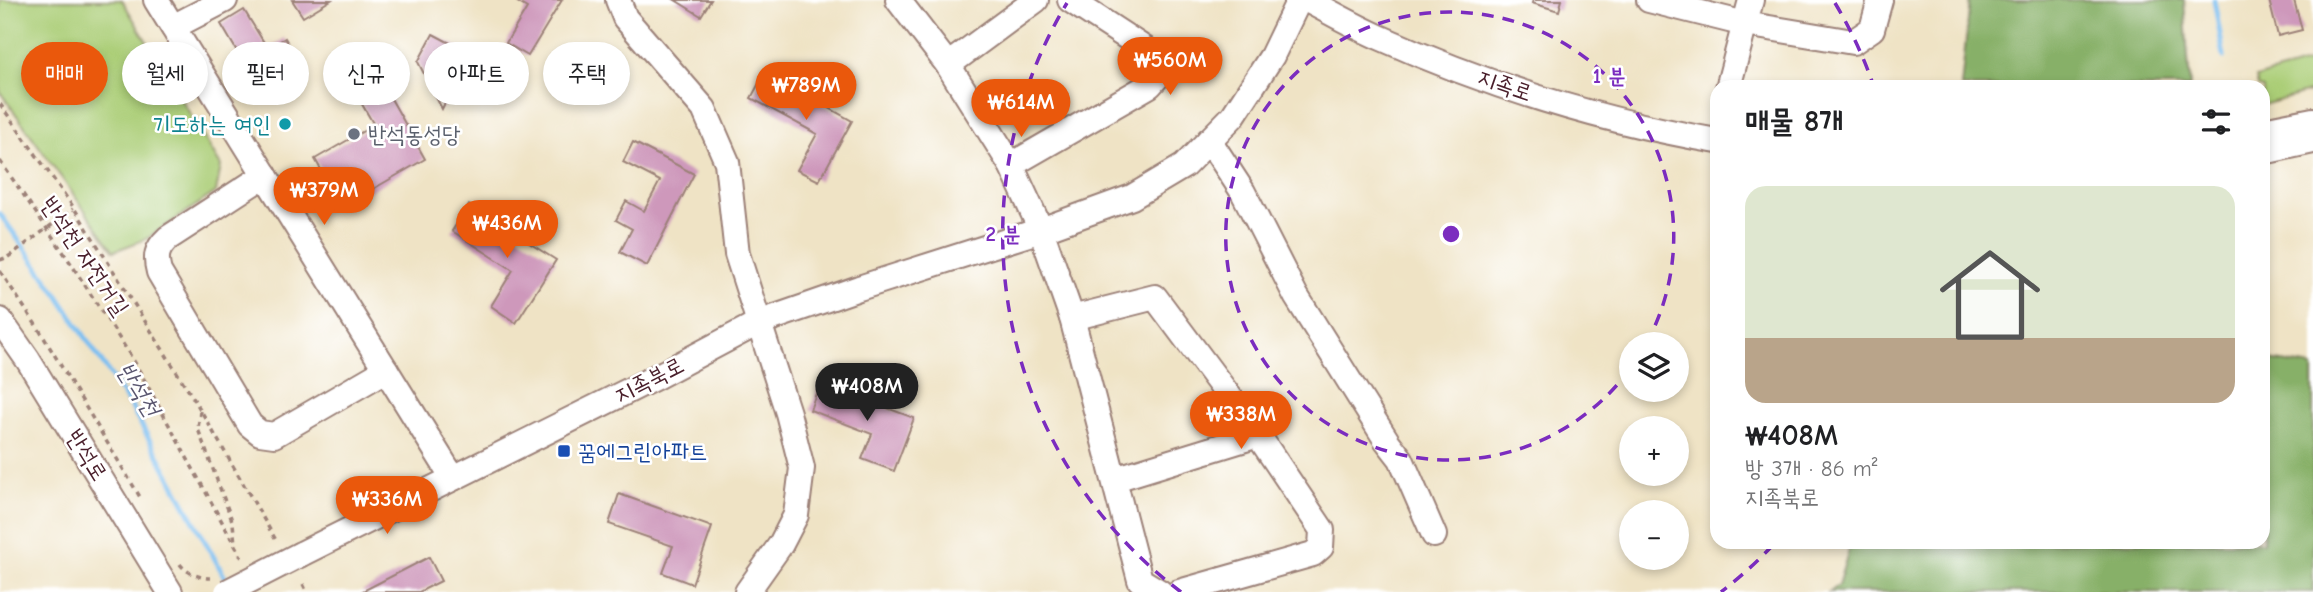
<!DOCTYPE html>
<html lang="ko">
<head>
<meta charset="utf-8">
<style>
  body { margin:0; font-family:"Comic Neue","Poor Story",sans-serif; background:#f6f6f6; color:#202124; height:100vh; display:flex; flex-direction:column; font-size:26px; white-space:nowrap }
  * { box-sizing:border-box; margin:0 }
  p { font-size:23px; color:#757577 }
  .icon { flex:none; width:38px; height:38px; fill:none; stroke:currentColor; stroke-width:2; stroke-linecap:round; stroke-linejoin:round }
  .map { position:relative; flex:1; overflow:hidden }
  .panel { position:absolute; left:1710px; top:80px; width:560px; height:469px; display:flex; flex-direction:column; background:#fff; border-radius:21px; box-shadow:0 4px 10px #0003 }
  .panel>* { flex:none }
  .top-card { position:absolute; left:21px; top:42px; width:665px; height:63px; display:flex; gap:14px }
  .controls { position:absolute; left:1619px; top:332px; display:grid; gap:14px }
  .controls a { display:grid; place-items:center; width:70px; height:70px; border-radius:50%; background:#fff; box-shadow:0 4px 10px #0003; font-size:35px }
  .price { position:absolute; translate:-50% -60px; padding:0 16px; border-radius:24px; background:#ea580c; color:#fff; font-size:23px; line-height:46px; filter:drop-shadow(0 2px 4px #0008) }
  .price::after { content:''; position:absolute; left:50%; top:42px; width:21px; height:16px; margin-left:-10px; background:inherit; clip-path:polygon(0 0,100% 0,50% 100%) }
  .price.current { background:#222; color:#fff }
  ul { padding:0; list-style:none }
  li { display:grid; align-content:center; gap:14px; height:371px; padding:0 35px }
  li+li { border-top:2px solid #e0e0e0 }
  li span { display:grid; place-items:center; height:217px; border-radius:21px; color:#555 }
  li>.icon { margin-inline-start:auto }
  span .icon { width:126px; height:126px; fill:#fffc; stroke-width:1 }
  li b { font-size:30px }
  h2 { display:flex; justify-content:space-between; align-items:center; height:84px; padding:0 35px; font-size:30px }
  .pill { padding:0 24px; border-radius:32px; background:#fff; box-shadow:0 4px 10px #0003; font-size:24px; line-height:63px }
  .pill.current { background:#ea580c; color:#fff }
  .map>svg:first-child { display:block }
  .green { fill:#aacd76; stroke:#7a7650; stroke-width:2 }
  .forest { fill:#87b067; stroke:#686849; stroke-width:2 }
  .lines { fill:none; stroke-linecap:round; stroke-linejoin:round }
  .stream { stroke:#7bbff1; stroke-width:5 }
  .building { fill:#ce98bb }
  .minor-casing { stroke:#9c8178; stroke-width:28 }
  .path { stroke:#9c8178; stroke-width:3.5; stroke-dasharray:5 5; stroke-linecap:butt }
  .minor { stroke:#fff; stroke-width:24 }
  .minor-bridge-casing { stroke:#9c8178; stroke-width:28; stroke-linecap:butt }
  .path-bridge { stroke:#9c8178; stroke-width:3.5; stroke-dasharray:5 5; stroke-linecap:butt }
  .minor-bridge { stroke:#fff; stroke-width:24 }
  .ring { fill:none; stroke:#7b2cbf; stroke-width:3.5; stroke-dasharray:12 9 }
  .culture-dot { fill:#0f9aa8; stroke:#fff; stroke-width:2.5 }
  .worship-dot { fill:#6b7280; stroke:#fff; stroke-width:2.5 }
  .transit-dot { fill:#1a4fb4; stroke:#fff; stroke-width:2.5 }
  .labels { text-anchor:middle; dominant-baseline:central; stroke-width:5; stroke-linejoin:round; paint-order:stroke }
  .street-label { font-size:23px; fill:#4a1f2b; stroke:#fff }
  .culture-label { font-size:23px; fill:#0d838f; stroke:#fff; text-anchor:end }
  .worship-label { font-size:23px; fill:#5b616d; stroke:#fff; text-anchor:start }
  .transit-label { font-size:23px; fill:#164399; stroke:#fff; text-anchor:start }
  .water-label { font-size:24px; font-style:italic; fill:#5b5770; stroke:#fff }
  .centre { fill:#7b2cbf; stroke:#fff; stroke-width:3.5 }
  .ring-label { font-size:21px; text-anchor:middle; font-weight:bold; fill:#7b2cbf; stroke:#fff; stroke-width:5; stroke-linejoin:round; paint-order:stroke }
</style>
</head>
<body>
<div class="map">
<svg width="2313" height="592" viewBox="0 0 2313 592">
  <rect width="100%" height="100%" fill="#fff"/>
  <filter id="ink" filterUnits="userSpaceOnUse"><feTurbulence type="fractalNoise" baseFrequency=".0143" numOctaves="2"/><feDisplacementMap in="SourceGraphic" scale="14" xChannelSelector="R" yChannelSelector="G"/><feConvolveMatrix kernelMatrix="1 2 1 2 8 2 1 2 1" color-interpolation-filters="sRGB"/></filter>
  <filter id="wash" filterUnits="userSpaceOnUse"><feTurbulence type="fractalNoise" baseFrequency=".00686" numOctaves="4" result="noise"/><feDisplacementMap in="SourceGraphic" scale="28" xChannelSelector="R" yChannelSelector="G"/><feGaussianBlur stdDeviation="1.57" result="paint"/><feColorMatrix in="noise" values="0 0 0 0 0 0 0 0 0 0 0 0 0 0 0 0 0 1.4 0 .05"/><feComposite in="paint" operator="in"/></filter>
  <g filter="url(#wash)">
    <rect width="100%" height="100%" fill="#efe3c5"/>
    <g class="green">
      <path d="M 0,0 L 122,0 L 221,166 L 216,192 L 146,239 L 114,251 L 0,92 Z"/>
      <path d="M 2313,61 L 2313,91 L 2263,105 L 2263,88 L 2258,87 L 2256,78 Z"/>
    </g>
    <g class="forest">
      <path d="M 1970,0 L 2184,0 L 2190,87 L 1961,87 Z"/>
      <path d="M 2263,359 L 2313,367 L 2313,592 L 1829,592 L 1838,585 L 1851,543 L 2263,542 Z"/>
    </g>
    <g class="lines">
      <g class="stream">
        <path d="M 2214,0 L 2224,57"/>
        <path d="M 0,214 L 57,294 L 132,408 L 228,583"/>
      </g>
    </g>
    <g id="blocks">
      <g class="building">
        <path d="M 292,0 L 331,0 L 303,17 Z"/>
        <path d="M 514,0 L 562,0 L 528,56 L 506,43 L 527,8 Z"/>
        <path d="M 675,0 L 711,0 L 701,16 Z"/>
        <path d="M 1533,0 L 1562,0 L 1559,11 L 1532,3 Z"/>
        <path d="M 2269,0 L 2294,0 L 2302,30 L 2278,36 Z"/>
        <path d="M 244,10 L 268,49 L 285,38 L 302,67 L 261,92 L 221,24 Z"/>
        <path d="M 433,34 L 469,53 L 442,109 L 418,62 Z"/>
        <path d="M 372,65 L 425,159 L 342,207 L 315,159 L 374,125 L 348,80 Z"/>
        <path d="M 765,72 L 852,121 L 819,181 L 797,170 L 817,134 L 751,98 Z"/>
        <path d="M 633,142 L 694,174 L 647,266 L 620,252 L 632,229 L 616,220 L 626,201 L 644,211 L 660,181 L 623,162 Z"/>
        <path d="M 469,205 L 556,260 L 516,323 L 491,306 L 513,270 L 452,231 Z"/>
        <path d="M 820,383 L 914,418 L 894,471 L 862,459 L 872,434 L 810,410 Z"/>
        <path d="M 619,494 L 712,527 L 692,584 L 663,573 L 673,546 L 609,524 Z"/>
        <path d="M 429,557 L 441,581 L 419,592 L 361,592 Z"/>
      </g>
    </g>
  </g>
  <g filter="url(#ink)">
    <use href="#blocks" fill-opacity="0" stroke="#9c8178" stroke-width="2"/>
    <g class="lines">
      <g class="minor-casing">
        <g id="minor">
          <path d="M 156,0 L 453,478"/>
          <path d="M 618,0 L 625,18 L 704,109 L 727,162 L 737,254 L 788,413 L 802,468 L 796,515 L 781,544 L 747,592"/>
          <path d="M 898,0 L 948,65 L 1011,165 L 1041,230 L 1072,318 L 1140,580 L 1160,592"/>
          <path d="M 1307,0 C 1330,12 1354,26 1379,37 C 1486,85 1601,121 1717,141"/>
          <path d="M 1649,0 L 1745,24 L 1853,42 L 1872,29 L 1880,0"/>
          <path d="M 173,27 L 225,0"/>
          <path d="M 948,65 L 1036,0"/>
          <path d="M 1728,88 L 1751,0"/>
          <path d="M 2263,130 L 2313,120"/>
          <path d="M 1209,140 L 1243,192 L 1296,296 L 1387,441 L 1401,459 L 1434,535"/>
          <path d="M 2263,152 L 2313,141"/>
          <path d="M 1011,165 L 1150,85 L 1159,75 L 1162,64 L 1151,53 L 1070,0"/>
          <path d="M 265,175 L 168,238 C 156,249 155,257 159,272 L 250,425 L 260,433 L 274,435 L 386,370"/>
          <path d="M 1072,318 L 1155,297 L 1258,435 L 1322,530 L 1321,547 L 1313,554 L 1179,592"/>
          <path d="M 0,320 L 28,360 L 170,592"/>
          <path d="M 1115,479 L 1258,435"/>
          <path d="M 301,554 L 658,376 L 758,323 L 859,288 L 1041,230 L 1132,197 L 1184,166 L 1233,116 L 1272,56 L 1299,0"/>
        </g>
      </g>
      <g class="path">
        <path d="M 0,104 L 74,208 L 200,409 L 277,542"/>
        <path d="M 0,161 L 66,256 L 134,361 L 243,560"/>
        <path d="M 64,216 L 73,209"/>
        <path d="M 0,260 L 8,257"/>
        <path d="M 0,271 L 40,331 L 140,497"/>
        <path d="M 200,411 L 198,429 L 233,523 L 235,544"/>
        <path d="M 180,564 C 186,573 202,579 213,578"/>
        <path d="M 303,584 L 307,592"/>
      </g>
      <use href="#minor" class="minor"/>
      <g class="minor-bridge-casing">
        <path id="minor-bridge" d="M 227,592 L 301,554"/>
      </g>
      <path class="path-bridge" d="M 8,257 L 64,216"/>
      <use href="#minor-bridge" class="minor-bridge"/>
    </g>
  </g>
  <g class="ring">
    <path d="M1630 369A224 224 0 1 1 1646 344"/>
    <path d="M1773 545A448 448 0 0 1 1721 592M1181 592A448 448 0 0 1 1067 3M1835 3A448 448 0 0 1 1873 84"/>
  </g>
  <circle class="culture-dot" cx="285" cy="124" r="7"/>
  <circle class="worship-dot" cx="354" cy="134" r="7"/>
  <rect class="transit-dot" x="557" y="444" width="14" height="14" rx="3.5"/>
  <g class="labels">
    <g class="street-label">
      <text transform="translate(1505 85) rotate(19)">지족로</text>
      <text transform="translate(85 256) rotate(56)">반석천 자전거길</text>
      <text transform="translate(649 380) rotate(-27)">지족북로</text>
      <text transform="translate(87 455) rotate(58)">반석로</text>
    </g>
    <g class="culture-label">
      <text x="271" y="124">기도하는 여인</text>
    </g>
    <g class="worship-label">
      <text x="368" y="134">반석동성당</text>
    </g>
    <g class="transit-label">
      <text x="578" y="451">꿈에그린아파트</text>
    </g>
    <g class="water-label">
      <text transform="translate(139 389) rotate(58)">반석천</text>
    </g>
  </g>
  <circle cx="1451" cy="234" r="10" class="centre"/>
  <g class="ring-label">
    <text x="1609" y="83">1 분</text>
    <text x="1003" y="241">2 분</text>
  </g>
</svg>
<div class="controls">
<a><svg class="icon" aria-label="layers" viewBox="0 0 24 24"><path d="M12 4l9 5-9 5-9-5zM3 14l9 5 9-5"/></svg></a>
<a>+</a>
<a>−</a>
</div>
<b class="price" style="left:1170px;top:97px">₩560M</b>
<b class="price" style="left:806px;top:122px">₩789M</b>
<b class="price" style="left:1021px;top:139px">₩614M</b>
<b class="price" style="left:324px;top:227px">₩379M</b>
<b class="price" style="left:507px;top:260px">₩436M</b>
<b class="price current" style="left:867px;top:423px">₩408M</b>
<b class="price" style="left:1241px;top:451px">₩338M</b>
<b class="price" style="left:387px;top:536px">₩336M</b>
<div class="top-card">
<a class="pill current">매매</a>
<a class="pill">월세</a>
<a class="pill">필터</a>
<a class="pill">신규</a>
<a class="pill">아파트</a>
<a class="pill">주택</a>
</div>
<section class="panel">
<h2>매물 8개<svg class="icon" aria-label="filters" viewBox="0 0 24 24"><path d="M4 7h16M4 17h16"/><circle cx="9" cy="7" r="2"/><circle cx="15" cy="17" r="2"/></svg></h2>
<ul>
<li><span style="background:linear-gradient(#dfe7d0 70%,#b9a48a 0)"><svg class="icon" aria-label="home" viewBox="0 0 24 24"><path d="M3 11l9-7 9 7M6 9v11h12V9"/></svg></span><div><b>₩408M</b><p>방 3개 · 86 m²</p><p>지족북로</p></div></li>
</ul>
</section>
</div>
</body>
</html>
